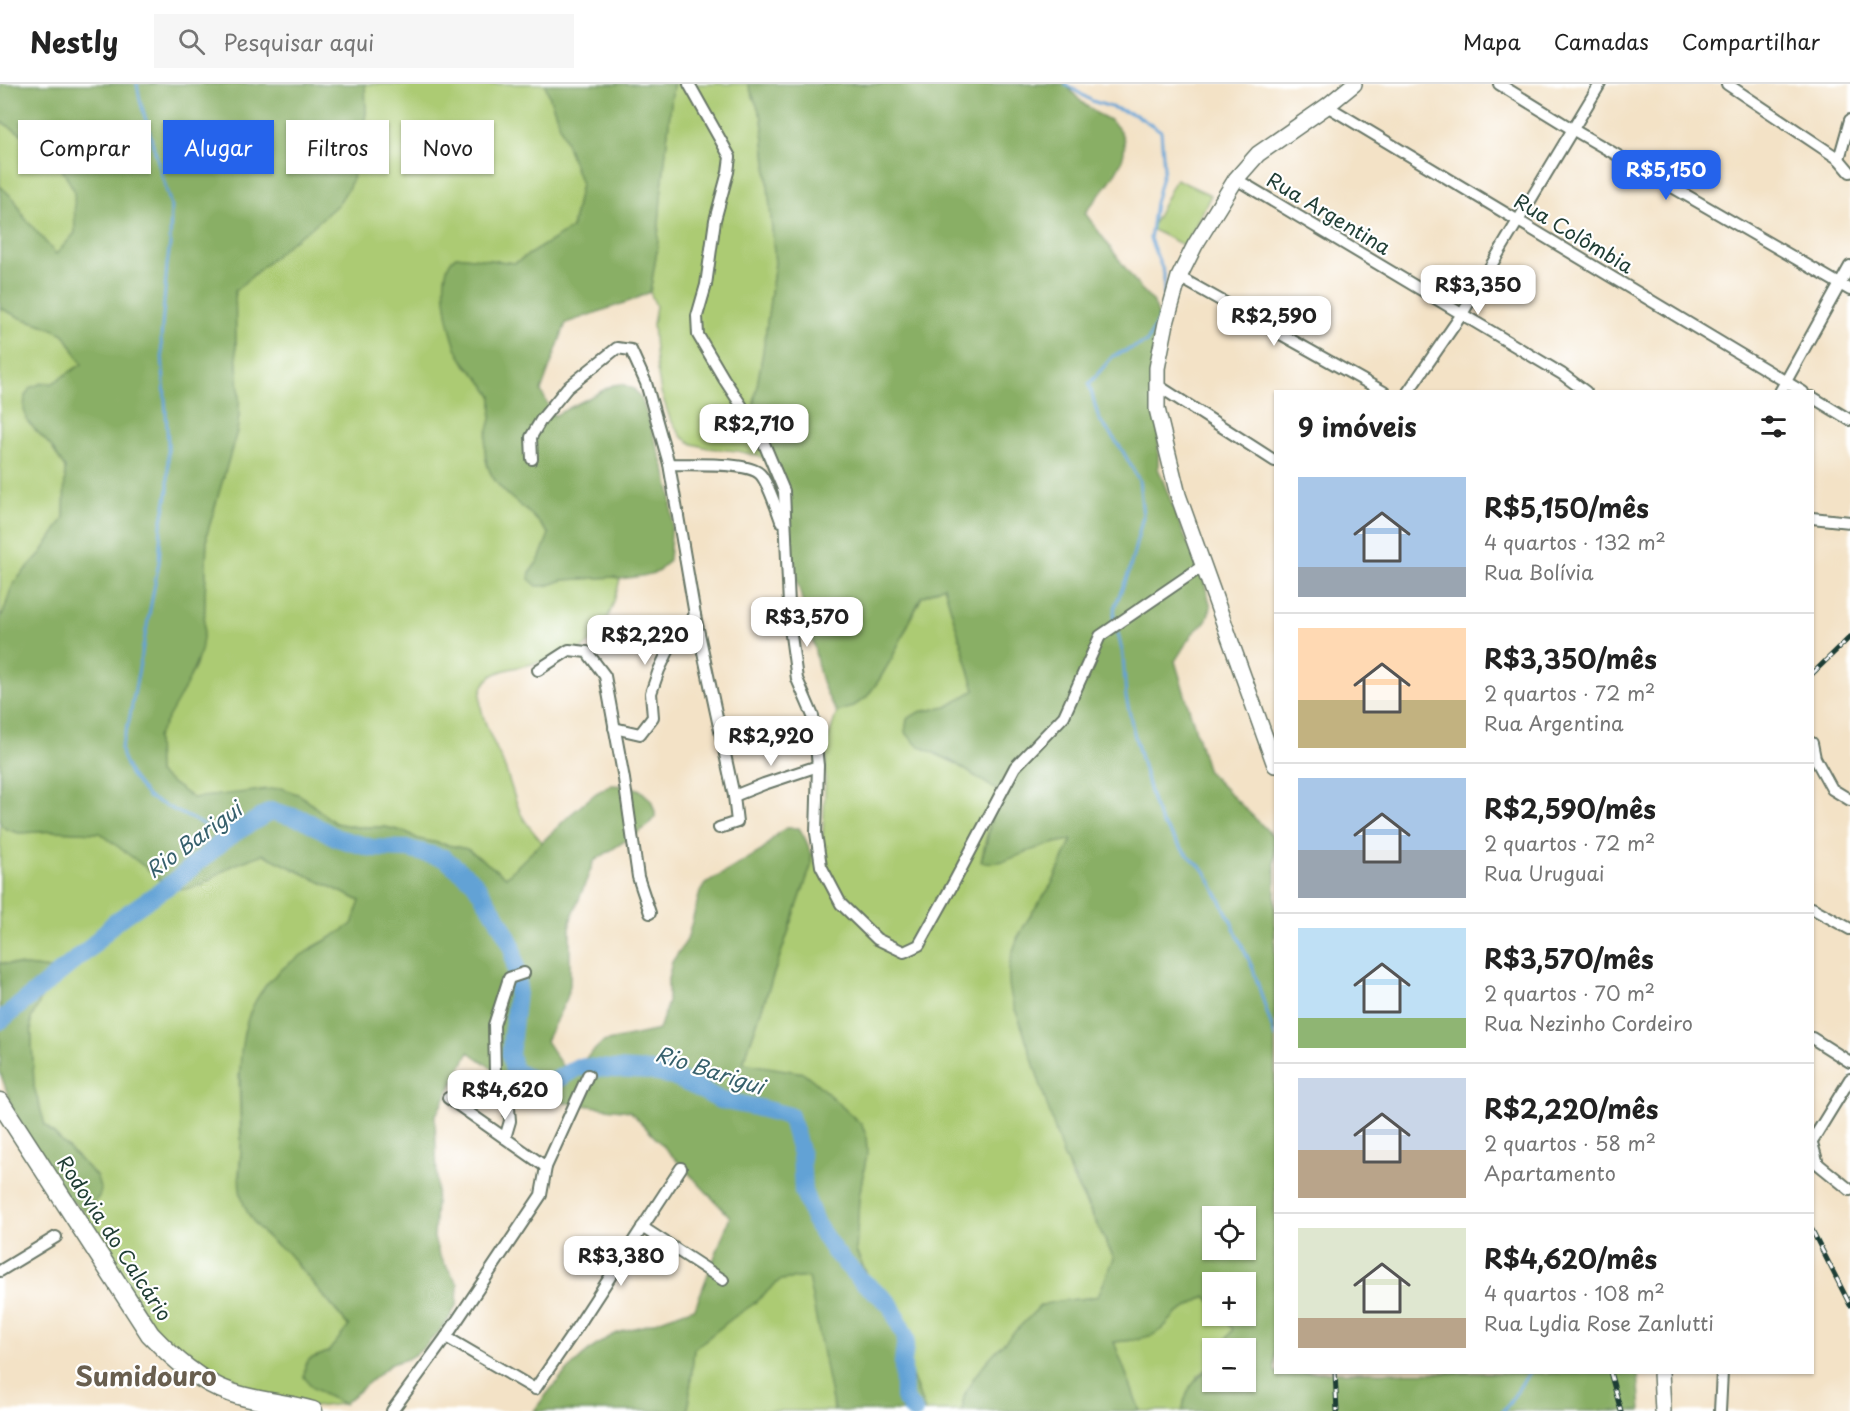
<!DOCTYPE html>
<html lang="pt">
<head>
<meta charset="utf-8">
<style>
  body { margin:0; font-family:"Playpen Sans",sans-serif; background:#f6f6f6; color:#222; height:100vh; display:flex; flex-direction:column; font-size:22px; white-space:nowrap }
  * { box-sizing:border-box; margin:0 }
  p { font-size:20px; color:#767676 }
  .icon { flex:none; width:33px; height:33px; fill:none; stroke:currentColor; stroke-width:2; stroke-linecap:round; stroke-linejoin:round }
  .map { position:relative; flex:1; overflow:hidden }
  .details { position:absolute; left:1274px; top:306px; width:540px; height:984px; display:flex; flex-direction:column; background:#fff; border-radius:0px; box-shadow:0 2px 4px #0004 }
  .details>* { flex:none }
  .guide { position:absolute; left:18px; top:36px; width:570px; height:54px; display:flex; gap:12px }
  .controls { position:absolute; left:1202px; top:1122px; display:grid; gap:12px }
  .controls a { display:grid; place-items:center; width:54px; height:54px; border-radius:0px; background:#fff; box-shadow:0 2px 4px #0004; font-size:30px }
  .price { position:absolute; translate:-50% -51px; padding:0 14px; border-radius:12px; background:#fff; color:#222; font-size:20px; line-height:39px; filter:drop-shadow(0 2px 3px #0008) }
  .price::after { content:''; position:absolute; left:50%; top:36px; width:18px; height:14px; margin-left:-9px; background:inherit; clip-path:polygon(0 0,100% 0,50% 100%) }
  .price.selected { background:#2563eb; color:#fff }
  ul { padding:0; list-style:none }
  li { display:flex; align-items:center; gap:18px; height:150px; padding:0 24px }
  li+li { border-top:2px solid #e0e0e0 }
  li span { display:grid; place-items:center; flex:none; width:168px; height:120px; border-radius:0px; color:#555 }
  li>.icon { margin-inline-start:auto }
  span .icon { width:72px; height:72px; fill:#fffc; stroke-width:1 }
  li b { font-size:26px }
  h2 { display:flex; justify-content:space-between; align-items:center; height:72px; padding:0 24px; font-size:26px }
  .pill { padding:0 21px; border-radius:0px; background:#fff; box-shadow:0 2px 4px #0004; font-size:21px; line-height:54px }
  .pill.selected { background:#2563eb; color:#fff }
  header { display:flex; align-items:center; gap:36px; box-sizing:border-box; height:84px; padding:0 30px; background:#fff; border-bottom:2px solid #e0e0e0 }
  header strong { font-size:28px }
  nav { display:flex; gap:33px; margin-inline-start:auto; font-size:21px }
  .search { width:420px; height:54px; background:#f6f6f6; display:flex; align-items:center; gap:15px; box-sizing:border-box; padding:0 21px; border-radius:0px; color:#767676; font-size:22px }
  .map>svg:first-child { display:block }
  .green { fill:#accb73; stroke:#668454; stroke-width:1.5 }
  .forest { fill:#89af65; stroke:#54764c; stroke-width:1.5; fill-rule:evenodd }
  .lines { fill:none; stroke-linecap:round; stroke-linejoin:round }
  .stream { stroke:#62a2d5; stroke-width:3 }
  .river { stroke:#62a2d5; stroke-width:18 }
  .street-casing { stroke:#697767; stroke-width:14 }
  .secondary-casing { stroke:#697767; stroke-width:18 }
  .primary-casing { stroke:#697767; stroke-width:21 }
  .street { stroke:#fff; stroke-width:10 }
  .secondary { stroke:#fff; stroke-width:15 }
  .primary { stroke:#fff; stroke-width:18 }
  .rail-casing { stroke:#1f3d34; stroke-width:5 }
  .rail { stroke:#fff; stroke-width:3; stroke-dasharray:9; stroke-linecap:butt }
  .labels { text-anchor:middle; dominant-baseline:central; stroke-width:4.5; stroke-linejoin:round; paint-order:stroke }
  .street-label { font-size:20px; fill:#1f3d34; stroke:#fff }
  .water-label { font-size:21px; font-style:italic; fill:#36606c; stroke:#fff }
  .district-label { font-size:26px; font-weight:bold; fill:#695f4f; stroke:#fff }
</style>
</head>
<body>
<header>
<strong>Nestly</strong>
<div class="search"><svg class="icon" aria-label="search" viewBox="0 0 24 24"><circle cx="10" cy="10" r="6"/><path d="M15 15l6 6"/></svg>Pesquisar aqui</div>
<nav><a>Mapa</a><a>Camadas</a><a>Compartilhar</a></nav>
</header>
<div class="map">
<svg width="1850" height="1327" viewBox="0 0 1850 1327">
  <rect width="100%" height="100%" fill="#fff"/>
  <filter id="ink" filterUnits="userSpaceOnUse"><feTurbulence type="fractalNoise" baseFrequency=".0167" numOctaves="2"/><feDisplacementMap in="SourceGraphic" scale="12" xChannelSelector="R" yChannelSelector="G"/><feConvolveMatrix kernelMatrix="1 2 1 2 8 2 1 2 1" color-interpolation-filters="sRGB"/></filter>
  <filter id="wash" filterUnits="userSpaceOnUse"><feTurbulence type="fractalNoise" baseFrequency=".008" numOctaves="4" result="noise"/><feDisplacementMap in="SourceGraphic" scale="24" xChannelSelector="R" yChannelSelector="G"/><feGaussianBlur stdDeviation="1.35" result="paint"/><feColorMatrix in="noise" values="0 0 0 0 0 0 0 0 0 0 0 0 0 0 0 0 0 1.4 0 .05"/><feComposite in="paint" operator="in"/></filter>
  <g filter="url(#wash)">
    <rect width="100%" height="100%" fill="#f3e2c6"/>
    <g class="green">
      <path d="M 365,0 L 545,0 L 581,100 L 572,144 L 515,179 L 456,172 L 446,222 L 453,254 L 459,269 L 466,282 L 476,290 L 492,312 C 492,320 492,328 491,335 C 490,341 487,347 486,353 C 480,389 501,406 526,426 C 535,433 542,442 549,450 L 539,476 L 530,488 L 546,502 L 563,496 L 614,493 L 620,495 C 614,520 606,550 581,565 C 576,567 569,569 564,571 C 544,579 522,581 502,587 C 461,600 489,649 501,674 C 509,692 513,712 521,730 C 527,741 535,750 543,759 L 506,793 L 467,765 L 418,755 L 406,748 L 385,743 L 356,743 L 335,739 L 300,711 L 265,705 L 241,710 L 193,714 L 158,689 L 157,653 L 196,582 L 204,547 L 207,450 L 237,347 C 241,325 239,304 237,282 C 235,257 236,232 235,207 L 292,157 L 311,144 L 338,120 L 349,103 L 357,80 L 366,29 Z"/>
      <path d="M 673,0 L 748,0 L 762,34 L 775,179 L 763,268 L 754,319 L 765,374 L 738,367 L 708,364 L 693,360 L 682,353 L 670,335 L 661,308 L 656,280 L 653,240 L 656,222 L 650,208 L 657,167 L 661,113 Z"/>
      <path d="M 0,37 L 52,68 L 75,106 L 75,149 L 56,171 L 24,133 L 15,116 L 0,102 Z"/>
      <path d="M 1176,95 L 1211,111 L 1185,162 L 1151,145 Z"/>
      <path d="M 0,224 L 21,234 L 46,242 L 64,250 L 82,280 L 53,300 L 42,299 L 28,338 L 51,362 L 65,384 L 64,434 L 42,468 L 17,495 L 11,505 L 3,530 L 0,532 Z"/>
      <path d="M 944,502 L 975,606 L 947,623 L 919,628 L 917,661 L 953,678 L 997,706 L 981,777 L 1005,777 L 1033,765 L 1072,755 L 1053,798 L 1017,854 L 1014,923 L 1020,937 L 1071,1091 L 1114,1174 L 1099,1212 C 1079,1217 1059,1214 1040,1222 C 1018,1246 974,1283 964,1313 C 963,1317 963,1322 962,1327 L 925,1327 L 901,1261 L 856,1167 L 859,1113 L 867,1069 L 866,1051 L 861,1040 L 814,997 L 804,989 L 743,980 L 811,782 L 811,774 L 823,749 L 827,658 L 837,628 L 852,623 L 866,614 L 879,596 L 892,574 L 922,513 Z"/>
      <path d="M 0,740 L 6,745 L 19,749 L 54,747 L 100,749 L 149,786 L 165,800 L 201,801 L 231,782 L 263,770 L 360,817 L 353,840 L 341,848 L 311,864 L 250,928 L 246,943 L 239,992 L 241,1066 L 239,1090 L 274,1160 L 286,1167 L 349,1243 L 328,1268 L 310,1275 L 305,1281 L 305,1293 L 322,1310 L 343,1320 L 313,1323 L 224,1302 L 163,1258 L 95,1153 L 82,1126 L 89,1123 L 97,1093 L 45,1041 L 34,1003 L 31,935 L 54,889 L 50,885 L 0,879 Z"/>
      <path d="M 809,1193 L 834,1327 L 688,1327 L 694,1265 L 734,1233 L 752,1221 L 780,1196 Z"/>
      <path d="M 1206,1212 L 1212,1219 L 1212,1232 L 1222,1232 L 1233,1245 L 1221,1264 L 1212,1264 L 1212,1280 L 1198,1292 L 1184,1317 L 1183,1327 L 1140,1327 L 1114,1258 L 1134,1256 L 1162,1245 L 1176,1230 Z"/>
    </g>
    <g class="forest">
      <path d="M 0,0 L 365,0 L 366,29 L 357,80 L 349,103 L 338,120 L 311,144 L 292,157 L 235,207 C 236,232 235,257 237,282 C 239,304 241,325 237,347 L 207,450 L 204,547 L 201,567 L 186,602 L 157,653 L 158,689 L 193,714 L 281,704 L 300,711 L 335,739 L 356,743 L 385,743 L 406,748 L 418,755 L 467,765 L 506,793 L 571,730 L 596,709 L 611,701 L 630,702 L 640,706 L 651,716 L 655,728 L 655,733 L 645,744 L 594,777 L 570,838 L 570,901 L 567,914 L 546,957 L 568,991 L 603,958 L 659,946 L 668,918 L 668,895 L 672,878 L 687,856 L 700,808 L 705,800 L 763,766 L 774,753 L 786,744 L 799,744 C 807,757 812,767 811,782 L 743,979 L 804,989 L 814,997 L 861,1040 L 866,1051 L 867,1069 L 859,1113 L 856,1167 L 863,1183 L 886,1224 L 925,1327 L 834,1327 L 808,1193 L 780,1196 L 752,1221 L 734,1233 L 694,1265 L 688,1327 L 534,1327 C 553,1300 584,1265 615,1250 C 625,1246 635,1244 646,1241 C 662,1236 678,1229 695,1224 L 730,1133 L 630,1027 L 542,1016 L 529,1011 L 469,968 L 435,1033 L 437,1098 L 434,1154 L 439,1171 L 458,1200 L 457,1220 L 448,1237 L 437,1250 L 419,1268 L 407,1275 L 391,1280 L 343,1320 L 313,1304 L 304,1293 L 305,1281 L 310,1275 L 328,1268 L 349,1242 L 286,1167 C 266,1156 246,1134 241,1111 C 237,1095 241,1081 241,1065 C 243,1015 230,952 261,908 C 283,875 322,862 352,840 L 360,817 L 263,770 L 231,782 L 201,801 L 186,805 L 176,805 L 165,800 L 149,786 L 100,749 L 54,747 L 19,749 L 6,745 L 0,740 L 0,532 L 3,530 L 11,505 L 17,495 L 42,468 L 64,434 L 65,384 L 51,362 L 28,338 L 24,326 L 25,312 L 30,304 L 42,299 L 53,299 L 82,280 L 64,250 L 46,242 L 21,234 L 0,224 L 0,102 L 15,116 L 24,133 L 56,170 L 75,149 L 74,106 L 52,68 L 0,37 Z"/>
      <path d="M 545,0 L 673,0 L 661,113 L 657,167 L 650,208 L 633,216 L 566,239 L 541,307 L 554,332 L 613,301 L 622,300 L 634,305 L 642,316 L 666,389 L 671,411 L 672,439 L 669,476 L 658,488 L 642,492 L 620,495 L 614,493 L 563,496 L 546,502 L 537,502 L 529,495 L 530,488 L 539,476 L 549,450 C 542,442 535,433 526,426 C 501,406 480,389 486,353 C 487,347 490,341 491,335 C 492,328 492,320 492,312 C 487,305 482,296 475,290 C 469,283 462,277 458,268 C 449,248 434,186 456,172 L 515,179 L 572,144 L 581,100 Z"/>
      <path d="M 748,0 L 1066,0 C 1074,12 1084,21 1096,29 C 1101,32 1108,34 1112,38 C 1146,66 1102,106 1085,129 L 1140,204 C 1156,218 1158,226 1161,246 L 1158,384 L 1185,453 L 1202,490 L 1211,523 L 1206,537 L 1192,550 L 1175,577 L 1208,688 L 1275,754 L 1275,1288 L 1638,1289 L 1641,1327 L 1183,1327 C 1186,1300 1196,1298 1212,1280 L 1212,1298 L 1245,1298 L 1245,1264 L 1221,1264 L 1233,1245 L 1222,1232 L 1245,1232 L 1245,1198 L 1212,1198 L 1212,1219 L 1206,1212 L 1176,1230 L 1162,1245 L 1153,1251 L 1134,1256 L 1114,1258 L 1140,1327 L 962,1327 C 963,1322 963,1317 964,1313 C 974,1283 1018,1246 1040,1222 C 1059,1214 1079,1217 1098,1212 L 1114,1174 L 1063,1071 L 1020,937 C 1000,895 1008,866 1032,829 C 1039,818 1047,809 1053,798 C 1060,784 1065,770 1072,756 C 1060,757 1047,761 1035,765 C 1016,771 1001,783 981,777 L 986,761 L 997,706 L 953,678 L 917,661 L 905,648 L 907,635 L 919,628 L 947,623 L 975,606 L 944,502 L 921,513 L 892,574 L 879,596 L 866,614 L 852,623 L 837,628 C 823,608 818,586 814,562 L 755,335 L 754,319 L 763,268 L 775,179 L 762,34 ZM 1212,1132 L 1245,1132 L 1245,1166 L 1212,1166 Z"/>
      <path d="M 0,879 L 50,885 L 54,889 L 31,935 L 34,1003 L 45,1041 L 97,1093 L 101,1107 L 98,1114 L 89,1123 L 82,1126 L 65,1112 L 13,1026 L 0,988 Z"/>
    </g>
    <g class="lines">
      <g class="stream">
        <path d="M 137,0 L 140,16 L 171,122 L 170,160 L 167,181 L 161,255 L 168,359 L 168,406 L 161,442 L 159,478 L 129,637 L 121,664 L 122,672 L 130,690 L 148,713 L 228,753"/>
        <path d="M 1065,0 L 1092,17 L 1136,31 L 1161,47 L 1164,84 L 1155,119 L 1150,155 L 1164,189 L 1164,221"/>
        <path d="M 1113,538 L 1115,522 L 1129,488 L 1143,432 L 1139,396 L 1121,364 L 1099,335 L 1089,300 L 1113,272 L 1147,258 L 1160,232"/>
        <path d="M 1118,549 L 1123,571 L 1126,613 L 1134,649 L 1153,719 L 1161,738 L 1184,767 L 1205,787 L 1229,833 L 1253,885 L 1275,953"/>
        <path d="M 1502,1327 L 1509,1320 L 1529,1288"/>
      </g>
      <path class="river" d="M 0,937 L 90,864 L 115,838 L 174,798 L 228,753 L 271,727 L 305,736 L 337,754 L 372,764 L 408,765 L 444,774 L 474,798 L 497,833 L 512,862 L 518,899 L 510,971 L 514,987 L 546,1002 L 578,983 L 651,987 L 673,993 L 696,1003 L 720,1016 L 755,1023 L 790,1032 L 801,1070 L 803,1107 L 816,1140 L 835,1168 L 860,1195 L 890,1220 L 906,1254 L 903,1279 L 904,1314 L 914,1327"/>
    </g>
  </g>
  <g filter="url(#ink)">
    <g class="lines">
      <g class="street-casing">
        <g id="street">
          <path d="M 689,0 L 730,73 L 728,88 L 715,136 L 706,201 L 697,232 L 698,251 L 724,295 L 760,350 L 784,407 L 790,544 L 797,595 L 813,632 L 818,682 L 816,749 L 821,782 L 841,820 L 877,855 L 904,868 L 919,861 L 953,800 L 1015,683 L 1064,632 L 1100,552 L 1204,481"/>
          <path d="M 1499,0 L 1572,45 L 1850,206"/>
          <path d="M 1727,0 L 1839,75 L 1850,88"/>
          <path d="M 1327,22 L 1803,308"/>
          <path d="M 1839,75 L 1850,36"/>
          <path d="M 1236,95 L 1562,290 L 1586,308"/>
          <path d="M 1179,193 L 1384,308"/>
          <path d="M 1157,301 L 1275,377"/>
          <path d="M 1408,308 L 1462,230 L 1600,0"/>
          <path d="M 1780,308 L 1850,182"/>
          <path d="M 1812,313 L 1850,336"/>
          <path d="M 532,375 L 531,353 L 541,336 L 567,304 L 617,264 L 631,266 L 646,299 L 669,380 L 695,531 L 734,712 L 737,738 L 719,744"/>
          <path d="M 669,380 C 688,381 747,377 760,390 C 768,398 777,426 781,437"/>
          <path d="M 1812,434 L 1850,438"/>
          <path d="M 538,586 L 569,566 L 587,568 L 605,592 L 624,695 L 638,793 L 650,829"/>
          <path d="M 614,644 L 640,650 L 653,633 L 651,609 L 659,586 L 671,561 L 695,531"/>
          <path d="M 1812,659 L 1815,674 L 1832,705 L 1850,716"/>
          <path d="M 734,712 L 764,700 L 818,682"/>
          <path d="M 1812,824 L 1850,845"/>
          <path d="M 1812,954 L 1850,978"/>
          <path d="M 448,1014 L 546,1083"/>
          <path d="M 505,1054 L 510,1037 L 508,1011 L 495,989 L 494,941 L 509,894 L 524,889"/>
          <path d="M 1812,1057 L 1850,995"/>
          <path d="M 1812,1059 L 1818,1080 L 1850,1106"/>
          <path d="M 642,1143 L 723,1196"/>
          <path d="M 0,1187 L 56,1153"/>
          <path d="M 446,1253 L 535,1305 L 580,1239 L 681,1084"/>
          <path d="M 392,1327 L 446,1253 L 541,1111 L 546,1083 L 588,991"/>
          <path d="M 1720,1327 L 1722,1288"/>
        </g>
      </g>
      <g class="secondary-casing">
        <g id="secondary">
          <path d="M 1275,681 L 1178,411 L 1157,325 L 1157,284 L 1166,239 L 1179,193 L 1195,161 L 1236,95 L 1258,70 L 1327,22 L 1354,0"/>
          <path d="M 1661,1288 L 1663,1327"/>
        </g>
      </g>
      <g class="primary-casing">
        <path id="primary" d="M 0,1018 L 150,1250 C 173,1274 199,1298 232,1309 C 258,1318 286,1319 313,1327"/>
      </g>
      <use href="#street" class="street"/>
      <use href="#secondary" class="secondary"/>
      <use href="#primary" class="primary"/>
      <g class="rail-casing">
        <g id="rail">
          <path d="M 1812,590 L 1850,553"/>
          <path d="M 1812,1146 L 1850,1221"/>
          <path d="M 1335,1288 L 1337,1327"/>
          <path d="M 1610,1288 L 1621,1327"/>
        </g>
      </g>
      <use href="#rail" class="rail"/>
    </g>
  </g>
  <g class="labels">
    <g class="street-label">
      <text transform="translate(1329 129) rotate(31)">Rua Argentina</text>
      <text transform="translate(1574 149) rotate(31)">Rua Colômbia</text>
      <text transform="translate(115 1154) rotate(57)">Rodovia do Calcário</text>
    </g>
    <g class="water-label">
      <text transform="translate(193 755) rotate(-36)">Rio Barigui</text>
      <text transform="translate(710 985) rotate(18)">Rio Barigui</text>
    </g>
    <g class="district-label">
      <text x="146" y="1291">Sumidouro</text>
    </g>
  </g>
</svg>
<div class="controls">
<a><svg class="icon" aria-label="locate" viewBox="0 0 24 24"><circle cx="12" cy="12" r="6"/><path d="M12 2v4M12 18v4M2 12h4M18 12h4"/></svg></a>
<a>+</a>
<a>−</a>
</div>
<b class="price selected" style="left:1666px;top:117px">R$5,150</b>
<b class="price" style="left:1478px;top:232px">R$3,350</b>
<b class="price" style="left:1274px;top:263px">R$2,590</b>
<b class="price" style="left:754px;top:371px">R$2,710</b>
<b class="price" style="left:807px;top:564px">R$3,570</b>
<b class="price" style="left:645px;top:582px">R$2,220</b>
<b class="price" style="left:771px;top:683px">R$2,920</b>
<b class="price" style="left:505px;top:1037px">R$4,620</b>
<b class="price" style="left:621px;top:1203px">R$3,380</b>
<div class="guide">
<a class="pill">Comprar</a>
<a class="pill selected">Alugar</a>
<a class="pill">Filtros</a>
<a class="pill">Novo</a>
</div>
<section class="details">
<h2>9 imóveis<svg class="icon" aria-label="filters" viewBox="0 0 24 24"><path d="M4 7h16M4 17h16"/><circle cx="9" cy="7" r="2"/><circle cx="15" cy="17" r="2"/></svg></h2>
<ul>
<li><span style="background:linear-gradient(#a9c7e8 75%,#9aa5b1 0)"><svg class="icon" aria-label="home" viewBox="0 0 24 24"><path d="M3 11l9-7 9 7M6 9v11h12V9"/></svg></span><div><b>R$5,150/mês</b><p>4 quartos · 132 m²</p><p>Rua Bolívia</p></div></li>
<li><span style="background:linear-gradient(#ffd9b3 60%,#c2b280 0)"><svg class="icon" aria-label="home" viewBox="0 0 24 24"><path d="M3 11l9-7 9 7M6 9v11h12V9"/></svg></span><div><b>R$3,350/mês</b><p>2 quartos · 72 m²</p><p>Rua Argentina</p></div></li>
<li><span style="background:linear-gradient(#a9c7e8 60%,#9aa5b1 0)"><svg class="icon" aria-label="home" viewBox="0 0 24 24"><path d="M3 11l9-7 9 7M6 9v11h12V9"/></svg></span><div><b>R$2,590/mês</b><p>2 quartos · 72 m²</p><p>Rua Uruguai</p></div></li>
<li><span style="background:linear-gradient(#bfe0f5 75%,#8fb573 0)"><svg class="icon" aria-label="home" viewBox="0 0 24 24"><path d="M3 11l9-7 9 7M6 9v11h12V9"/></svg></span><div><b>R$3,570/mês</b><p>2 quartos · 70 m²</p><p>Rua Nezinho Cordeiro</p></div></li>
<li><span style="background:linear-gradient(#c9d6e8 60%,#b9a48a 0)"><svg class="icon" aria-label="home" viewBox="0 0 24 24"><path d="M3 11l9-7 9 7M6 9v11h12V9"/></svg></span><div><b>R$2,220/mês</b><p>2 quartos · 58 m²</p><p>Apartamento</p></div></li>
<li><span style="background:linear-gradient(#dfe7d0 75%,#b9a48a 0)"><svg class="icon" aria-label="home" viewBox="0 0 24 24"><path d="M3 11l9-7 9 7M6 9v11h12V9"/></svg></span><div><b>R$4,620/mês</b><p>4 quartos · 108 m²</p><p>Rua Lydia Rose Zanlutti</p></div></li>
</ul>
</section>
</div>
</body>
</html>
